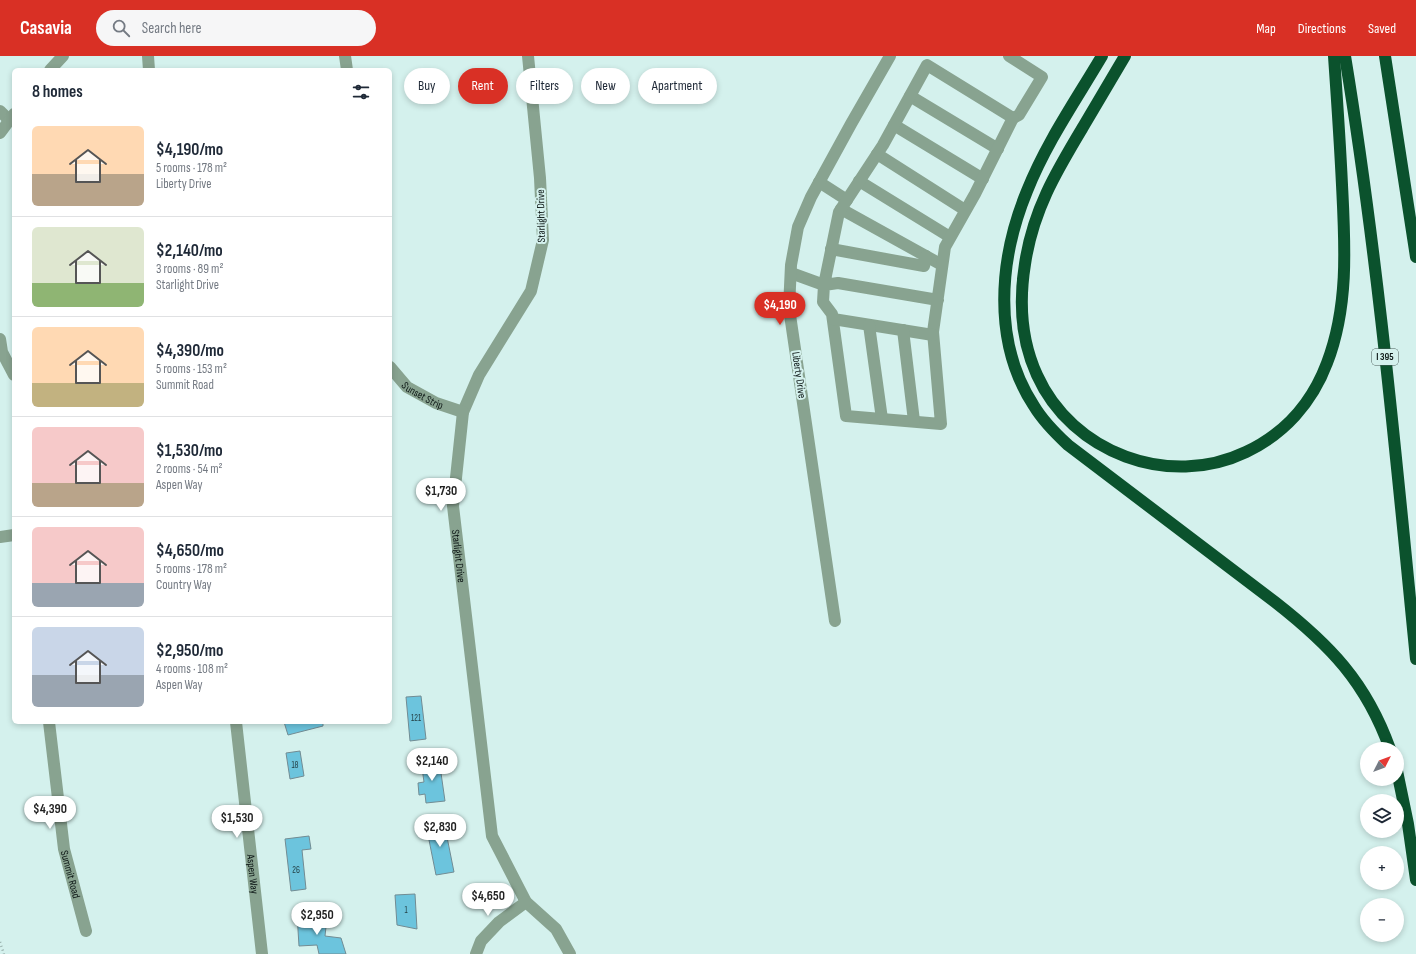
<!DOCTYPE html>
<html lang="en">
<head>
<meta charset="utf-8">
<style>
  body { margin:0; font-family:"Sofia Sans Condensed",sans-serif; background:#f6f6f7; color:#1f2937; height:100vh; display:flex; flex-direction:column; font-size:15px; white-space:nowrap }
  * { box-sizing:border-box; margin:0 }
  p { font-size:13px; color:#747a83 }
  .icon { flex:none; width:22px; height:22px; fill:none; stroke:currentColor; stroke-width:2; stroke-linecap:round; stroke-linejoin:round }
  .map { position:relative; flex:1; overflow:hidden }
  .details { position:absolute; left:12px; top:12px; width:380px; height:656px; display:flex; flex-direction:column; background:#fff; border-radius:6px; box-shadow:0 2px 6px #0003 }
  .details>* { flex:none }
  .hud { position:absolute; left:404px; top:12px; width:380px; height:36px; display:flex; gap:8px }
  .needle { width:26px; rotate:48deg }
  .controls { position:absolute; left:1360px; top:686px; display:grid; gap:8px }
  .controls a { display:grid; place-items:center; width:44px; height:44px; border-radius:50%; background:#fff; box-shadow:0 2px 6px #0003; font-size:20px }
  .price { position:absolute; translate:-50% -34px; padding:0 9px; border-radius:14px; background:#fff; color:#222; font-size:13px; line-height:26px; filter:drop-shadow(0 1px 2px #0008) }
  .price::after { content:''; position:absolute; left:50%; top:24px; width:12px; height:9px; margin-left:-6px; background:inherit; clip-path:polygon(0 0,100% 0,50% 100%) }
  .price.on { background:#d93025; color:#fff }
  ul { padding:0; list-style:none }
  li { display:flex; align-items:center; gap:12px; height:100px; padding:0 20px }
  li+li { border-top:1px solid #e0e1e3 }
  li span { display:grid; place-items:center; flex:none; width:112px; height:80px; border-radius:6px; color:#555 }
  li>.icon { margin-inline-start:auto }
  span .icon { width:48px; height:48px; fill:#fffc; stroke-width:1 }
  li b { font-size:17px }
  h2 { display:flex; justify-content:space-between; align-items:center; height:48px; padding:0 20px; font-size:17px }
  .chip { padding:0 14px; border-radius:18px; background:#fff; box-shadow:0 2px 6px #0003; font-size:14px; line-height:36px }
  .chip.on { background:#d93025; color:#fff }
  header { display:flex; align-items:center; gap:24px; box-sizing:border-box; height:56px; padding:0 20px; background:#d93025; color:#fff }
  header strong { font-size:19px }
  nav { display:flex; gap:22px; margin-inline-start:auto; font-size:14px }
  .search { width:280px; height:36px; background:#f6f6f7; display:flex; align-items:center; gap:10px; box-sizing:border-box; padding:0 14px; border-radius:22px; color:#747a83; font-size:15px }
  .map>svg:first-child { display:block }
  .building { fill:#6cc4dd; stroke:#728c93 }
  .lines { fill:none; stroke-linecap:round; stroke-linejoin:round }
  .path { stroke:#95aca9; stroke-width:2.5; stroke-dasharray:1 3; stroke-linecap:butt }
  .minor { stroke:#88a390; stroke-width:12 }
  .highway { stroke:#0b522d; stroke-width:12 }
  .labels { text-anchor:middle; dominant-baseline:central; stroke-width:4; stroke-linejoin:round; paint-order:stroke }
  .number-label { font-size:9px; fill:#254248 }
  .shield { fill:#d4f1ed; stroke:#495856; stroke-width:1 }
  .shield-label { font-size:10px; font-weight:bold; fill:#0d1716 }
  .street-label { font-size:11px; fill:#0d1716; stroke:#d4f1ed }
</style>
</head>
<body>
<header>
<strong>Casavia</strong>
<div class="search"><svg class="icon" aria-label="search" viewBox="0 0 24 24"><circle cx="10" cy="10" r="6"/><path d="M15 15l6 6"/></svg>Search here</div>
<nav><a>Map</a><a>Directions</a><a>Saved</a></nav>
</header>
<div class="map">
<svg width="1416" height="898" viewBox="0 0 1416 898">
  <rect width="100%" height="100%" fill="#d4f1ed"/>
  <g class="building">
    <path d="M 421,640 L 426,683 L 410,685 L 406,641 Z"/>
    <path d="M 284,666 L 323,666 L 323,670 L 288,679 Z"/>
    <path d="M 300,695 L 304,720 L 290,723 L 286,697 Z"/>
    <path d="M 439,703 L 445,745 L 426,747 L 425,738 L 419,739 L 418,727 L 424,726 L 421,705 Z"/>
    <path d="M 444,766 L 454,816 L 436,819 L 426,769 Z"/>
    <path d="M 309,780 L 311,793 L 302,794 L 306,833 L 291,835 L 285,783 Z"/>
    <path d="M 415,838 L 417,873 L 397,869 L 395,839 Z"/>
    <path d="M 312,857 L 318,871 L 326,871 L 325,880 L 341,882 L 346,898 L 319,898 L 317,889 L 299,890 L 297,858 Z"/>
  </g>
  <g class="lines">
    <path class="path" d="M 0,886 L 4,898"/>
    <g class="minor">
      <path d="M 148,0 L 149,14"/>
      <path d="M 345,0 L 347,14"/>
      <path id="s1" d="M 528,0 L 540,122 L 543,184 L 531,235 L 479,319 L 463,356 L 453,450 L 492,780 L 526,846 L 556,873 L 570,898"/>
      <path d="M 1009,0 L 1042,21 L 1019,59 L 1013,62"/>
      <path d="M 50,14 L 63,0"/>
      <path d="M 910,40 L 998,93"/>
      <path d="M 0,55 L 9,64"/>
      <path d="M 894,69 L 983,123"/>
      <path d="M 0,77 L 14,58"/>
      <path d="M 877,98 L 965,154"/>
      <path d="M 859,125 L 950,181"/>
      <path d="M 819,126 L 847,144"/>
      <path d="M 841,153 L 942,209"/>
      <path d="M 831,193 L 924,210 L 926,200"/>
      <path d="M 791,217 L 824,229 L 823,246 L 832,258 L 846,360 L 941,368 L 933,276 L 945,191 L 975,138 L 1013,62 L 927,9 L 883,89 L 839,156 L 824,229 L 838,227 L 938,244"/>
      <path d="M 833,263 L 933,279"/>
      <path d="M 869,269 L 882,363"/>
      <path d="M 903,274 L 914,365"/>
      <path d="M 0,283 L 2,296 L 14,319"/>
      <path id="s2" d="M 390,311 L 407,331 L 436,347 L 463,356"/>
      <path d="M 0,481 L 14,479"/>
      <path d="M 835,565 L 789,252 L 791,209 L 798,171 L 811,141 L 851,68 L 890,0"/>
      <path id="s3" d="M 49,666 L 64,793 L 86,875"/>
      <path id="s4" d="M 236,666 L 262,898"/>
      <path d="M 476,898 L 481,885 L 499,866 L 526,846"/>
    </g>
    <g class="highway">
      <path d="M 1102,0 C 1076,44 1046,87 1027,135 C 999,203 992,286 1034,350 C 1043,365 1055,377 1068,389 L 1275,546 C 1330,589 1366,626 1390,693"/>
      <path d="M 1125,0 C 1111,24 1097,47 1083,71 C 1056,116 1033,154 1025,208 C 1019,245 1021,284 1037,319 C 1072,397 1169,433 1246,396 C 1284,378 1312,347 1327,307 C 1349,250 1345,188 1342,129 C 1340,86 1337,43 1334,0"/>
      <path d="M 1345,0 C 1378,200 1396,402 1416,603"/>
      <path d="M 1385,0 L 1416,201"/>
      <path d="M 1397,715 L 1408,768 L 1416,824"/>
    </g>
  </g>
  <g class="labels">
    <g class="number-label">
      <text x="416" y="662">121</text>
      <text x="295" y="709">18</text>
      <text x="296" y="814">26</text>
      <text x="406" y="854">1</text>
    </g>
    <rect class="shield" x="1372" y="293" width="26" height="16" rx="3"/>
    <g class="shield-label">
      <text x="1385" y="301">I 395</text>
    </g>
    <g class="street-label">
      <text transform="translate(541 160) rotate(-91)">Starlight Drive</text>
      <text transform="translate(799 319) rotate(82)">Liberty Drive</text>
      <text stroke="none"><textPath href="#s2" startOffset="44">Sunset Strip</textPath></text>
      <text stroke="none"><textPath href="#s1" startOffset="521">Starlight Drive</textPath></text>
      <text stroke="none"><textPath href="#s3" startOffset="154">Summit Road</textPath></text>
      <text stroke="none"><textPath href="#s4" startOffset="153">Aspen Way</textPath></text>
    </g>
  </g>
</svg>
<div class="controls">
<a><svg class="needle" viewBox="-14 -14 28 28"><path d="M0-13l5 13h-10z" fill="#e53935"/><path d="M0 13l5-13h-10z" fill="#747a83"/></svg></a>
<a><svg class="icon" aria-label="layers" viewBox="0 0 24 24"><path d="M12 4l9 5-9 5-9-5zM3 14l9 5 9-5"/></svg></a>
<a>+</a>
<a>−</a>
</div>
<b class="price on" style="left:780px;top:270px">$4,190</b>
<b class="price" style="left:441px;top:456px">$1,730</b>
<b class="price" style="left:432px;top:726px">$2,140</b>
<b class="price" style="left:50px;top:774px">$4,390</b>
<b class="price" style="left:237px;top:783px">$1,530</b>
<b class="price" style="left:440px;top:792px">$2,830</b>
<b class="price" style="left:488px;top:861px">$4,650</b>
<b class="price" style="left:317px;top:880px">$2,950</b>
<div class="hud">
<a class="chip">Buy</a>
<a class="chip on">Rent</a>
<a class="chip">Filters</a>
<a class="chip">New</a>
<a class="chip">Apartment</a>
</div>
<section class="details">
<h2>8 homes<svg class="icon" aria-label="filters" viewBox="0 0 24 24"><path d="M4 7h16M4 17h16"/><circle cx="9" cy="7" r="2"/><circle cx="15" cy="17" r="2"/></svg></h2>
<ul>
<li><span style="background:linear-gradient(#ffd9b3 60%,#b9a48a 0)"><svg class="icon" aria-label="home" viewBox="0 0 24 24"><path d="M3 11l9-7 9 7M6 9v11h12V9"/></svg></span><div><b>$4,190/mo</b><p>5 rooms · 178 m²</p><p>Liberty Drive</p></div></li>
<li><span style="background:linear-gradient(#dfe7d0 70%,#8fb573 0)"><svg class="icon" aria-label="home" viewBox="0 0 24 24"><path d="M3 11l9-7 9 7M6 9v11h12V9"/></svg></span><div><b>$2,140/mo</b><p>3 rooms · 89 m²</p><p>Starlight Drive</p></div></li>
<li><span style="background:linear-gradient(#ffd9b3 70%,#c2b280 0)"><svg class="icon" aria-label="home" viewBox="0 0 24 24"><path d="M3 11l9-7 9 7M6 9v11h12V9"/></svg></span><div><b>$4,390/mo</b><p>5 rooms · 153 m²</p><p>Summit Road</p></div></li>
<li><span style="background:linear-gradient(#f6c9c9 70%,#b9a48a 0)"><svg class="icon" aria-label="home" viewBox="0 0 24 24"><path d="M3 11l9-7 9 7M6 9v11h12V9"/></svg></span><div><b>$1,530/mo</b><p>2 rooms · 54 m²</p><p>Aspen Way</p></div></li>
<li><span style="background:linear-gradient(#f6c9c9 70%,#9aa5b1 0)"><svg class="icon" aria-label="home" viewBox="0 0 24 24"><path d="M3 11l9-7 9 7M6 9v11h12V9"/></svg></span><div><b>$4,650/mo</b><p>5 rooms · 178 m²</p><p>Country Way</p></div></li>
<li><span style="background:linear-gradient(#c9d6e8 60%,#9aa5b1 0)"><svg class="icon" aria-label="home" viewBox="0 0 24 24"><path d="M3 11l9-7 9 7M6 9v11h12V9"/></svg></span><div><b>$2,950/mo</b><p>4 rooms · 108 m²</p><p>Aspen Way</p></div></li>
</ul>
</section>
</div>
</body>
</html>
